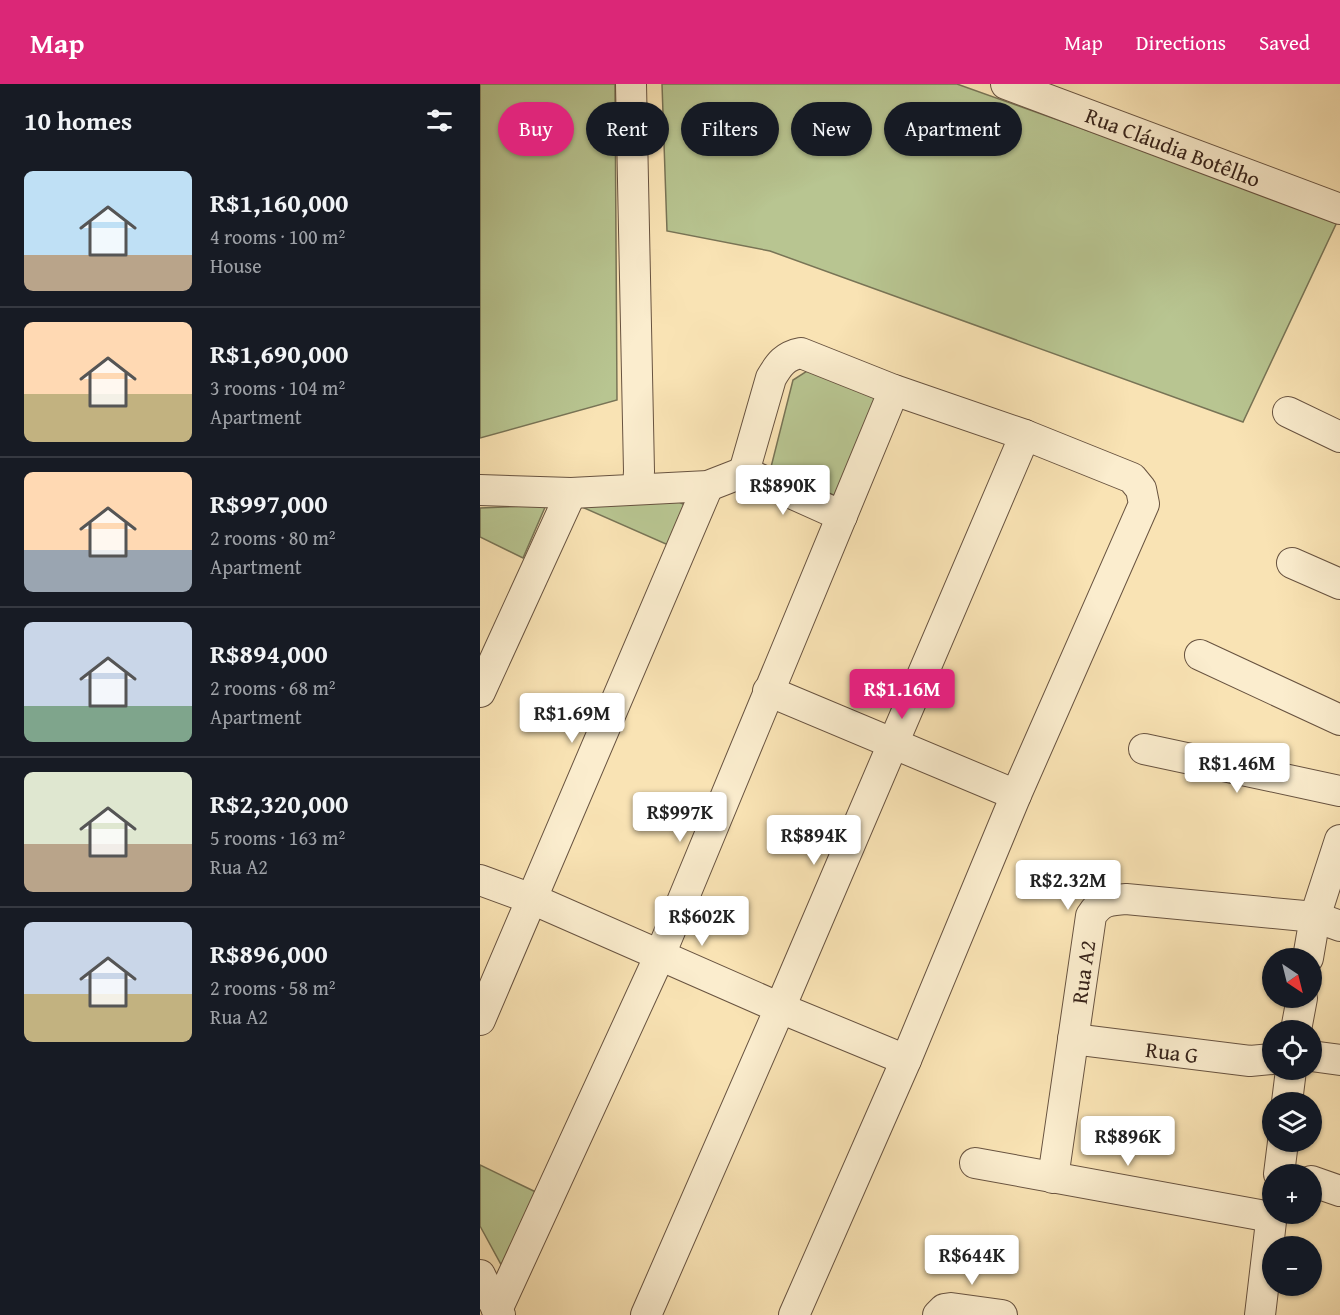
<!DOCTYPE html>
<html lang="en">
<head>
<meta charset="utf-8">
<style>
  body { margin:0; font-family:"Gentium Book Plus",serif; background:#242831; color:#f1f3f6; height:100vh; display:flex; flex-direction:column; font-size:22px; white-space:nowrap }
  * { box-sizing:border-box; margin:0 }
  p { font-size:20px; color:#9ea1a6 }
  .icon { flex:none; width:33px; height:33px; fill:none; stroke:currentColor; stroke-width:2; stroke-linecap:round; stroke-linejoin:round }
  .map { position:relative; flex:1; overflow:hidden }
  .drawer { display:flex; flex-direction:column; background:#171b24; width:480px }
  .drawer>* { flex:none }
  .banner { position:absolute; left:18px; top:18px; width:570px; height:54px; display:flex; gap:12px }
  .needle { width:39px; rotate:145deg }
  .buttons { position:absolute; left:782px; top:864px; display:grid; gap:12px }
  .buttons a { display:grid; place-items:center; width:60px; height:60px; border-radius:50%; background:#171b24; box-shadow:0 2px 4px #0004; font-size:30px }
  .price { position:absolute; translate:-50% -51px; padding:0 14px; border-radius:6px; background:#fff; color:#222; font-size:20px; line-height:39px; filter:drop-shadow(0 2px 3px #0008) }
  .price::after { content:''; position:absolute; left:50%; top:36px; width:18px; height:14px; margin-left:-9px; background:inherit; clip-path:polygon(0 0,100% 0,50% 100%) }
  .price.on { background:#db2777; color:#fff }
  ul { padding:0; list-style:none }
  li { display:flex; align-items:center; gap:18px; height:150px; padding:0 24px }
  li+li { border-top:2px solid #363941 }
  li span { display:grid; place-items:center; flex:none; width:168px; height:120px; border-radius:9px; color:#555 }
  li>.icon { margin-inline-start:auto }
  span .icon { width:72px; height:72px; fill:#fffc; stroke-width:1 }
  li b { font-size:26px }
  h2 { display:flex; justify-content:space-between; align-items:center; height:72px; padding:0 24px; font-size:26px }
  .chip { padding:0 21px; border-radius:27px; background:#171b24; box-shadow:0 2px 4px #0004; font-size:21px; line-height:54px }
  .chip.on { background:#db2777; color:#fff }
  header { display:flex; align-items:center; gap:36px; box-sizing:border-box; height:84px; padding:0 30px; background:#db2777; color:#fff }
  header strong { font-size:28px }
  nav { display:flex; gap:33px; margin-inline-start:auto; font-size:21px }
  main { display:flex; flex:1; min-height:0 }
  .map>svg:first-child { display:block }
  .green { fill:#b8c591; stroke:#787456; stroke-width:1.5 }
  .lines { fill:none; stroke-linecap:round; stroke-linejoin:round }
  .minor-casing { stroke:#685340; stroke-width:32 }
  .minor { stroke:#fbedce; stroke-width:30 }
  .labels { text-anchor:middle; dominant-baseline:central; stroke-width:4.5; stroke-linejoin:round; paint-order:stroke }
  .street-label { font-size:22px; fill:#37231a; stroke:#fbedce }
</style>
</head>
<body>
<header>
<strong>Map</strong>
<nav><a>Map</a><a>Directions</a><a>Saved</a></nav>
</header>
<main>
<section class="drawer">
<h2>10 homes<svg class="icon" aria-label="filters" viewBox="0 0 24 24"><path d="M4 7h16M4 17h16"/><circle cx="9" cy="7" r="2"/><circle cx="15" cy="17" r="2"/></svg></h2>
<ul>
<li><span style="background:linear-gradient(#bfe0f5 70%,#b9a48a 0)"><svg class="icon" aria-label="home" viewBox="0 0 24 24"><path d="M3 11l9-7 9 7M6 9v11h12V9"/></svg></span><div><b>R$1,160,000</b><p>4 rooms · 100 m²</p><p>House</p></div></li>
<li><span style="background:linear-gradient(#ffd9b3 60%,#c2b280 0)"><svg class="icon" aria-label="home" viewBox="0 0 24 24"><path d="M3 11l9-7 9 7M6 9v11h12V9"/></svg></span><div><b>R$1,690,000</b><p>3 rooms · 104 m²</p><p>Apartment</p></div></li>
<li><span style="background:linear-gradient(#ffd9b3 65%,#9aa5b1 0)"><svg class="icon" aria-label="home" viewBox="0 0 24 24"><path d="M3 11l9-7 9 7M6 9v11h12V9"/></svg></span><div><b>R$997,000</b><p>2 rooms · 80 m²</p><p>Apartment</p></div></li>
<li><span style="background:linear-gradient(#c9d6e8 70%,#7fa58c 0)"><svg class="icon" aria-label="home" viewBox="0 0 24 24"><path d="M3 11l9-7 9 7M6 9v11h12V9"/></svg></span><div><b>R$894,000</b><p>2 rooms · 68 m²</p><p>Apartment</p></div></li>
<li><span style="background:linear-gradient(#dfe7d0 60%,#b9a48a 0)"><svg class="icon" aria-label="home" viewBox="0 0 24 24"><path d="M3 11l9-7 9 7M6 9v11h12V9"/></svg></span><div><b>R$2,320,000</b><p>5 rooms · 163 m²</p><p>Rua A2</p></div></li>
<li><span style="background:linear-gradient(#c9d6e8 60%,#c2b280 0)"><svg class="icon" aria-label="home" viewBox="0 0 24 24"><path d="M3 11l9-7 9 7M6 9v11h12V9"/></svg></span><div><b>R$896,000</b><p>2 rooms · 58 m²</p><p>Rua A2</p></div></li>
</ul>
</section>
<div class="map">
<svg width="860" height="1231" viewBox="0 0 860 1231">
  <rect width="100%" height="100%" fill="#f9e3b4"/>
  <filter id="stains"><feTurbulence type="fractalNoise" baseFrequency=".00333" numOctaves="4"/><feColorMatrix values="0 0 0 0 .2 0 0 0 0 .09 0 0 0 0 .02 0 0 0 .5 -.17"/></filter>
  <radialGradient id="worn" r=".72"><stop offset=".6" stop-color="#630" stop-opacity="0"/><stop offset="1" stop-color="#630" stop-opacity=".3"/></radialGradient>
  <g class="green">
    <path d="M 0,0 L 135,0 L 137,316 L 0,354 Z"/>
    <path d="M 182,0 L 477,0 L 858,136 L 763,338 L 290,167 L 187,147 Z"/>
    <path d="M 327,287 L 403,314 L 360,414 L 291,383 L 313,296 Z"/>
    <path d="M 199,418 L 207,422 L 195,464 L 102,423 Z"/>
    <path d="M 66,421 L 43,474 L 0,453 L 0,424 Z"/>
    <path d="M 0,1081 L 62,1111 L 30,1197 L 0,1142 Z"/>
  </g>
  <g class="lines">
    <g class="minor-casing">
      <g id="minor">
        <path d="M 151,0 L 159,387 L 158,405"/>
        <path d="M 526,0 L 860,125"/>
        <path d="M 808,328 L 860,353"/>
        <path d="M 264,388 L 291,294 C 299,280 305,272 321,269 L 414,306 L 545,351 L 652,394 L 661,405 L 664,420 L 536,711 L 426,976 L 314,1231"/>
        <path d="M 0,406 L 91,409 L 228,402 L 264,388 L 362,432"/>
        <path d="M 812,479 L 860,500"/>
        <path d="M 720,571 L 860,636"/>
        <path d="M 288,607 L 536,711"/>
        <path d="M 0,608 L 91,409"/>
        <path d="M 664,665 L 860,707"/>
        <path d="M 0,796 L 52,815 L 300,924 L 426,976"/>
        <path d="M 828,874 L 835,833 L 860,756"/>
        <path d="M 0,936 L 228,402"/>
        <path d="M 816,946 L 822,914"/>
        <path d="M 593,955 L 770,977 L 792,975"/>
        <path d="M 831,972 L 860,976"/>
        <path d="M 807,1018 L 811,986"/>
        <path d="M 495,1079 L 791,1133"/>
        <path d="M 799,1090 L 803,1058"/>
        <path d="M 573,1094 L 611,832 C 620,817 629,816 646,815 L 835,833 L 860,842"/>
        <path d="M 831,1097 L 860,1107"/>
        <path d="M 0,1191 L 20,1231"/>
        <path d="M 17,1226 L 180,871 L 414,306"/>
        <path d="M 166,1231 L 300,924 L 545,351"/>
        <path d="M 458,1231 L 464,1225 L 471,1224 L 522,1231"/>
        <path d="M 780,1231 L 792,1129"/>
      </g>
    </g>
    <use href="#minor" class="minor"/>
  </g>
  <g class="labels">
    <g class="street-label">
      <text transform="translate(693 63) rotate(21)">Rua Cláudia Botêlho</text>
      <text transform="translate(603 888) rotate(-82)">Rua A2</text>
      <text transform="translate(692 968) rotate(7)">Rua G</text>
    </g>
  </g>
  <rect width="100%" height="100%" filter="url(#stains)"/>
  <rect width="100%" height="100%" fill="url(#worn)"/>
</svg>
<div class="buttons">
<a><svg class="needle" viewBox="-14 -14 28 28"><path d="M0-13l5 13h-10z" fill="#e53935"/><path d="M0 13l5-13h-10z" fill="#9ea1a6"/></svg></a>
<a><svg class="icon" aria-label="locate" viewBox="0 0 24 24"><circle cx="12" cy="12" r="6"/><path d="M12 2v4M12 18v4M2 12h4M18 12h4"/></svg></a>
<a><svg class="icon" aria-label="layers" viewBox="0 0 24 24"><path d="M12 4l9 5-9 5-9-5zM3 14l9 5 9-5"/></svg></a>
<a>+</a>
<a>−</a>
</div>
<b class="price" style="left:303px;top:432px">R$890K</b>
<b class="price on" style="left:422px;top:636px">R$1.16M</b>
<b class="price" style="left:92px;top:660px">R$1.69M</b>
<b class="price" style="left:757px;top:710px">R$1.46M</b>
<b class="price" style="left:200px;top:759px">R$997K</b>
<b class="price" style="left:334px;top:782px">R$894K</b>
<b class="price" style="left:588px;top:827px">R$2.32M</b>
<b class="price" style="left:222px;top:863px">R$602K</b>
<b class="price" style="left:648px;top:1083px">R$896K</b>
<b class="price" style="left:492px;top:1202px">R$644K</b>
<div class="banner">
<a class="chip on">Buy</a>
<a class="chip">Rent</a>
<a class="chip">Filters</a>
<a class="chip">New</a>
<a class="chip">Apartment</a>
</div>
</div>
</main>
</body>
</html>
